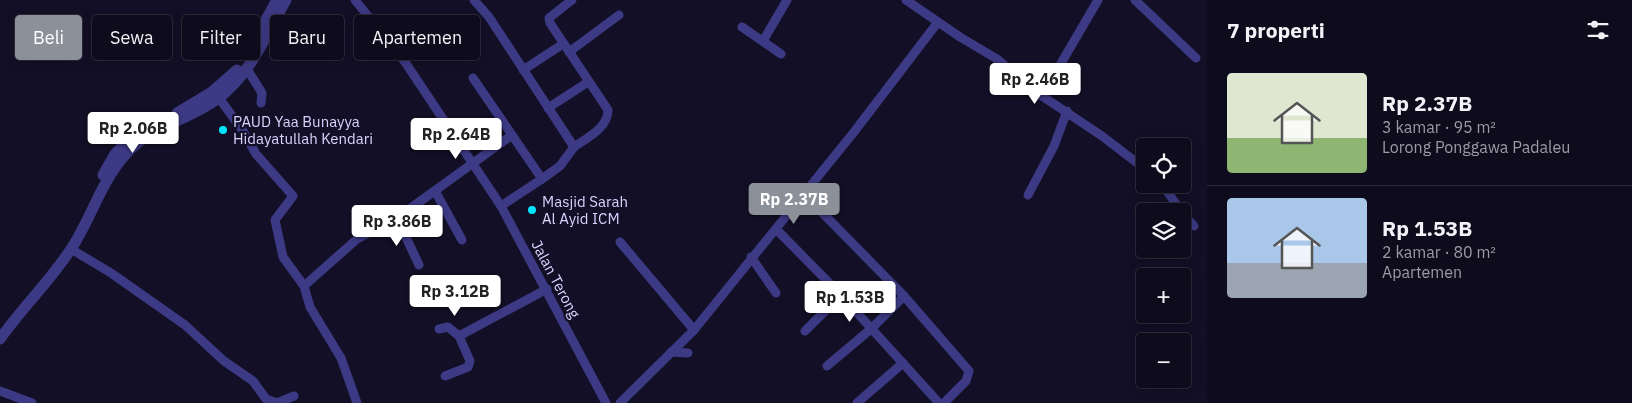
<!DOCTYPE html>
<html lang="id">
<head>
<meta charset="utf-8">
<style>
  body { margin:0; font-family:"IBM Plex Sans",sans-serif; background:#1c1929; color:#f1f3f6; height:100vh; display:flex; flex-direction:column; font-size:19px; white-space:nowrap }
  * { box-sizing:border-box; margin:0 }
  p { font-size:16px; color:#9b9ba3 }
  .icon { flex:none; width:28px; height:28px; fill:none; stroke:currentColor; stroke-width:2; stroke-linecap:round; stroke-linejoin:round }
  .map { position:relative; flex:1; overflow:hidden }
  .sheet { display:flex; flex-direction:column; background:#0e0b1c; width:425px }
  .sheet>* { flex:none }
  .top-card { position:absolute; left:15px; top:15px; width:475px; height:45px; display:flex; gap:10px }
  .fabs { position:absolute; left:1136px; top:138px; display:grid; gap:10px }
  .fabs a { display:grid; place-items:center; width:55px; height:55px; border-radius:5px; background:#0e0b1c; box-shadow:0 2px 12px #0003,0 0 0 1px #2e2b3b; font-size:25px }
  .price { position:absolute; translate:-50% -42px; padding:0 11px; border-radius:5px; background:#fff; color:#222; font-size:16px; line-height:32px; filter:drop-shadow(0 1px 2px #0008) }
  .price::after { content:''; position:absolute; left:50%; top:30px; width:15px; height:11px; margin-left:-8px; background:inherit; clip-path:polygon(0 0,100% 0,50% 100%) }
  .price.on { background:#8c9099; color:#fff }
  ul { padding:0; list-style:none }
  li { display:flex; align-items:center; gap:15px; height:125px; padding:0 20px }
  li+li { border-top:1px solid #2e2b3b }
  li span { display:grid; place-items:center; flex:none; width:140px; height:100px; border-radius:5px; color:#555 }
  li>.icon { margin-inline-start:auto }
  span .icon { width:60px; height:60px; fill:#fffc; stroke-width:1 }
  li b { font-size:21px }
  h2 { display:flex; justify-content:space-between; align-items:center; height:60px; padding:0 20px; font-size:21px }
  .chip { padding:0 18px; border-radius:5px; background:#0e0b1c; box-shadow:0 2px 12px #0003,0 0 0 1px #2e2b3b; font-size:18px; line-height:45px }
  .chip.on { background:#8c9099; color:#fff }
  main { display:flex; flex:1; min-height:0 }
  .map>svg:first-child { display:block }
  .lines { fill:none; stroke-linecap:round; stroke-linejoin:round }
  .minor { stroke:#3d3a85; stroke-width:9 }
  .tertiary { stroke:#3d3a85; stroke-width:11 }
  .poi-dot { fill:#00e5ff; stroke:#130f26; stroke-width:2 }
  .labels { text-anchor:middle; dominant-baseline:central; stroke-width:4.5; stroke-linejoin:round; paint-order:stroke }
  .poi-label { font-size:15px; fill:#d9d4ff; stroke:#130f26; text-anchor:start }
  .street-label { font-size:15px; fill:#d9d4ff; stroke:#130f26 }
</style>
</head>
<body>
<main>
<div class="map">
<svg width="1207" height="403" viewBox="0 0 1207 403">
  <rect width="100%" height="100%" fill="#130f26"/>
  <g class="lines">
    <g class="minor">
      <path d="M 355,0 L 405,62 L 501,206 L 606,403"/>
      <path d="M 474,0 L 489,17 L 574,147 L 560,166 L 542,179"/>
      <path d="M 572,0 L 549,18 L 550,23 L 608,110 C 608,128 587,138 574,147"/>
      <path d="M 906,0 L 960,37 L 997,59 L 1042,96 L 1102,136 L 1145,169"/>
      <path d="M 1135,0 L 1196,58"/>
      <path d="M 742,27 L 781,54"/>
      <path d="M 763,41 L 787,0"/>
      <path d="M 569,52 L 619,15"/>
      <path d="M 247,69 L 262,93 L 261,103"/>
      <path d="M 523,70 L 563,44"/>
      <path d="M 473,78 L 512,135"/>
      <path d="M 1042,96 L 1098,0"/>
      <path d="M 219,98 L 243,131 L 256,154 L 293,196 L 275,220 L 283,257 L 304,286 L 310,307 L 341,358 L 357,403"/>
      <path d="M 548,108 L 588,82"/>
      <path d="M 1162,184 L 1181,211"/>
      <path d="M 435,191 L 462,240"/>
      <path d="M 804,194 L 904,296 L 969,371 L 966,381 L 944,403"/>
      <path d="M 1028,195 L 1054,146 L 1067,111"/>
      <path d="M 1182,213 L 1194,226"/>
      <path d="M 397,218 L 419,265"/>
      <path d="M 776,229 L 841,295 L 939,403"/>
      <path d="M 620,242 L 694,330"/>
      <path d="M 71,249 L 111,273 L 185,325 L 224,361 L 253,381 L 266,399 L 277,403 L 294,396"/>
      <path d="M 751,257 L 776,293"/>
      <path d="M 304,286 L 357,239 L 397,218 L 512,135 L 542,179 L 501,206"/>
      <path d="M 439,329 L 448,327 L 459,336 L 470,361 L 468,367 L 445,376"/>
      <path d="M 805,331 L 841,295"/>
      <path d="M 459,336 L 547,289"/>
      <path d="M 671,352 L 688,353"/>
      <path d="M 827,366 L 871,329 L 904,296"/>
      <path d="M 0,391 L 32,403"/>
      <path d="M 620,403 L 694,330 L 854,132 L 938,22"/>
      <path d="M 857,403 L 903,363"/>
    </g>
    <g class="tertiary">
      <path d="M 247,54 L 277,0"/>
      <path d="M 177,113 L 212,92 L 237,70"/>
      <path d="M 103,175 L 115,154 L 129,140"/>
      <path d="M 0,339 C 22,308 50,281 71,249 C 91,219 101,181 126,154 C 149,127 189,120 217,99 C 250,76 266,35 286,0"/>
    </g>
  </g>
  <g class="poi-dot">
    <circle cx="223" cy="130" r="5"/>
    <circle cx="532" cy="210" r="5"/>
  </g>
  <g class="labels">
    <g class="poi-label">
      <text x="233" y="121">PAUD Yaa Bunayya<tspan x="233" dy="17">Hidayatullah Kendari</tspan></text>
      <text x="542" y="201">Masjid Sarah<tspan x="542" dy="17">Al Ayid ICM</tspan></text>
    </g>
    <g class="street-label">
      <text transform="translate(556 279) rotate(62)">Jalan Terong</text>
    </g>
  </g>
</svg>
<div class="fabs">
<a><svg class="icon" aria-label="locate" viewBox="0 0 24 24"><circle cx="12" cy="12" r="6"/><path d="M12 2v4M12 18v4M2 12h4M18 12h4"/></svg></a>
<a><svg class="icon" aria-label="layers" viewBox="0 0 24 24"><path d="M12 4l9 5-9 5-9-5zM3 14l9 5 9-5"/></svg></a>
<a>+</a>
<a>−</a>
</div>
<b class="price" style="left:1035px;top:105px">Rp 2.46B</b>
<b class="price" style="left:133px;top:154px">Rp 2.06B</b>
<b class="price" style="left:456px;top:160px">Rp 2.64B</b>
<b class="price on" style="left:794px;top:225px">Rp 2.37B</b>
<b class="price" style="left:397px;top:247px">Rp 3.86B</b>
<b class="price" style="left:455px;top:317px">Rp 3.12B</b>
<b class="price" style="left:850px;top:323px">Rp 1.53B</b>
<div class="top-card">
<a class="chip on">Beli</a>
<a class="chip">Sewa</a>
<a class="chip">Filter</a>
<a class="chip">Baru</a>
<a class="chip">Apartemen</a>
</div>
</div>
<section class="sheet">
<h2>7 properti<svg class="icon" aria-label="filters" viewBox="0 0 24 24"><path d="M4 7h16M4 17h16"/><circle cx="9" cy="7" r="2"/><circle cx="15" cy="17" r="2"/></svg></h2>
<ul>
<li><span style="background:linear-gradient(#dfe7d0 65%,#8fb573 0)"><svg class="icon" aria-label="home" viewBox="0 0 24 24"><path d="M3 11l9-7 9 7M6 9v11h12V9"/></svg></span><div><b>Rp 2.37B</b><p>3 kamar · 95 m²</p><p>Lorong Ponggawa Padaleu</p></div></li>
<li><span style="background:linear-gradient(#a9c7e8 65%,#9aa5b1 0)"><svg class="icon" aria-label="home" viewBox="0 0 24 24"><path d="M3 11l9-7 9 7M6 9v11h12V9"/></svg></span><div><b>Rp 1.53B</b><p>2 kamar · 80 m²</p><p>Apartemen</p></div></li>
</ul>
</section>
</main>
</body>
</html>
